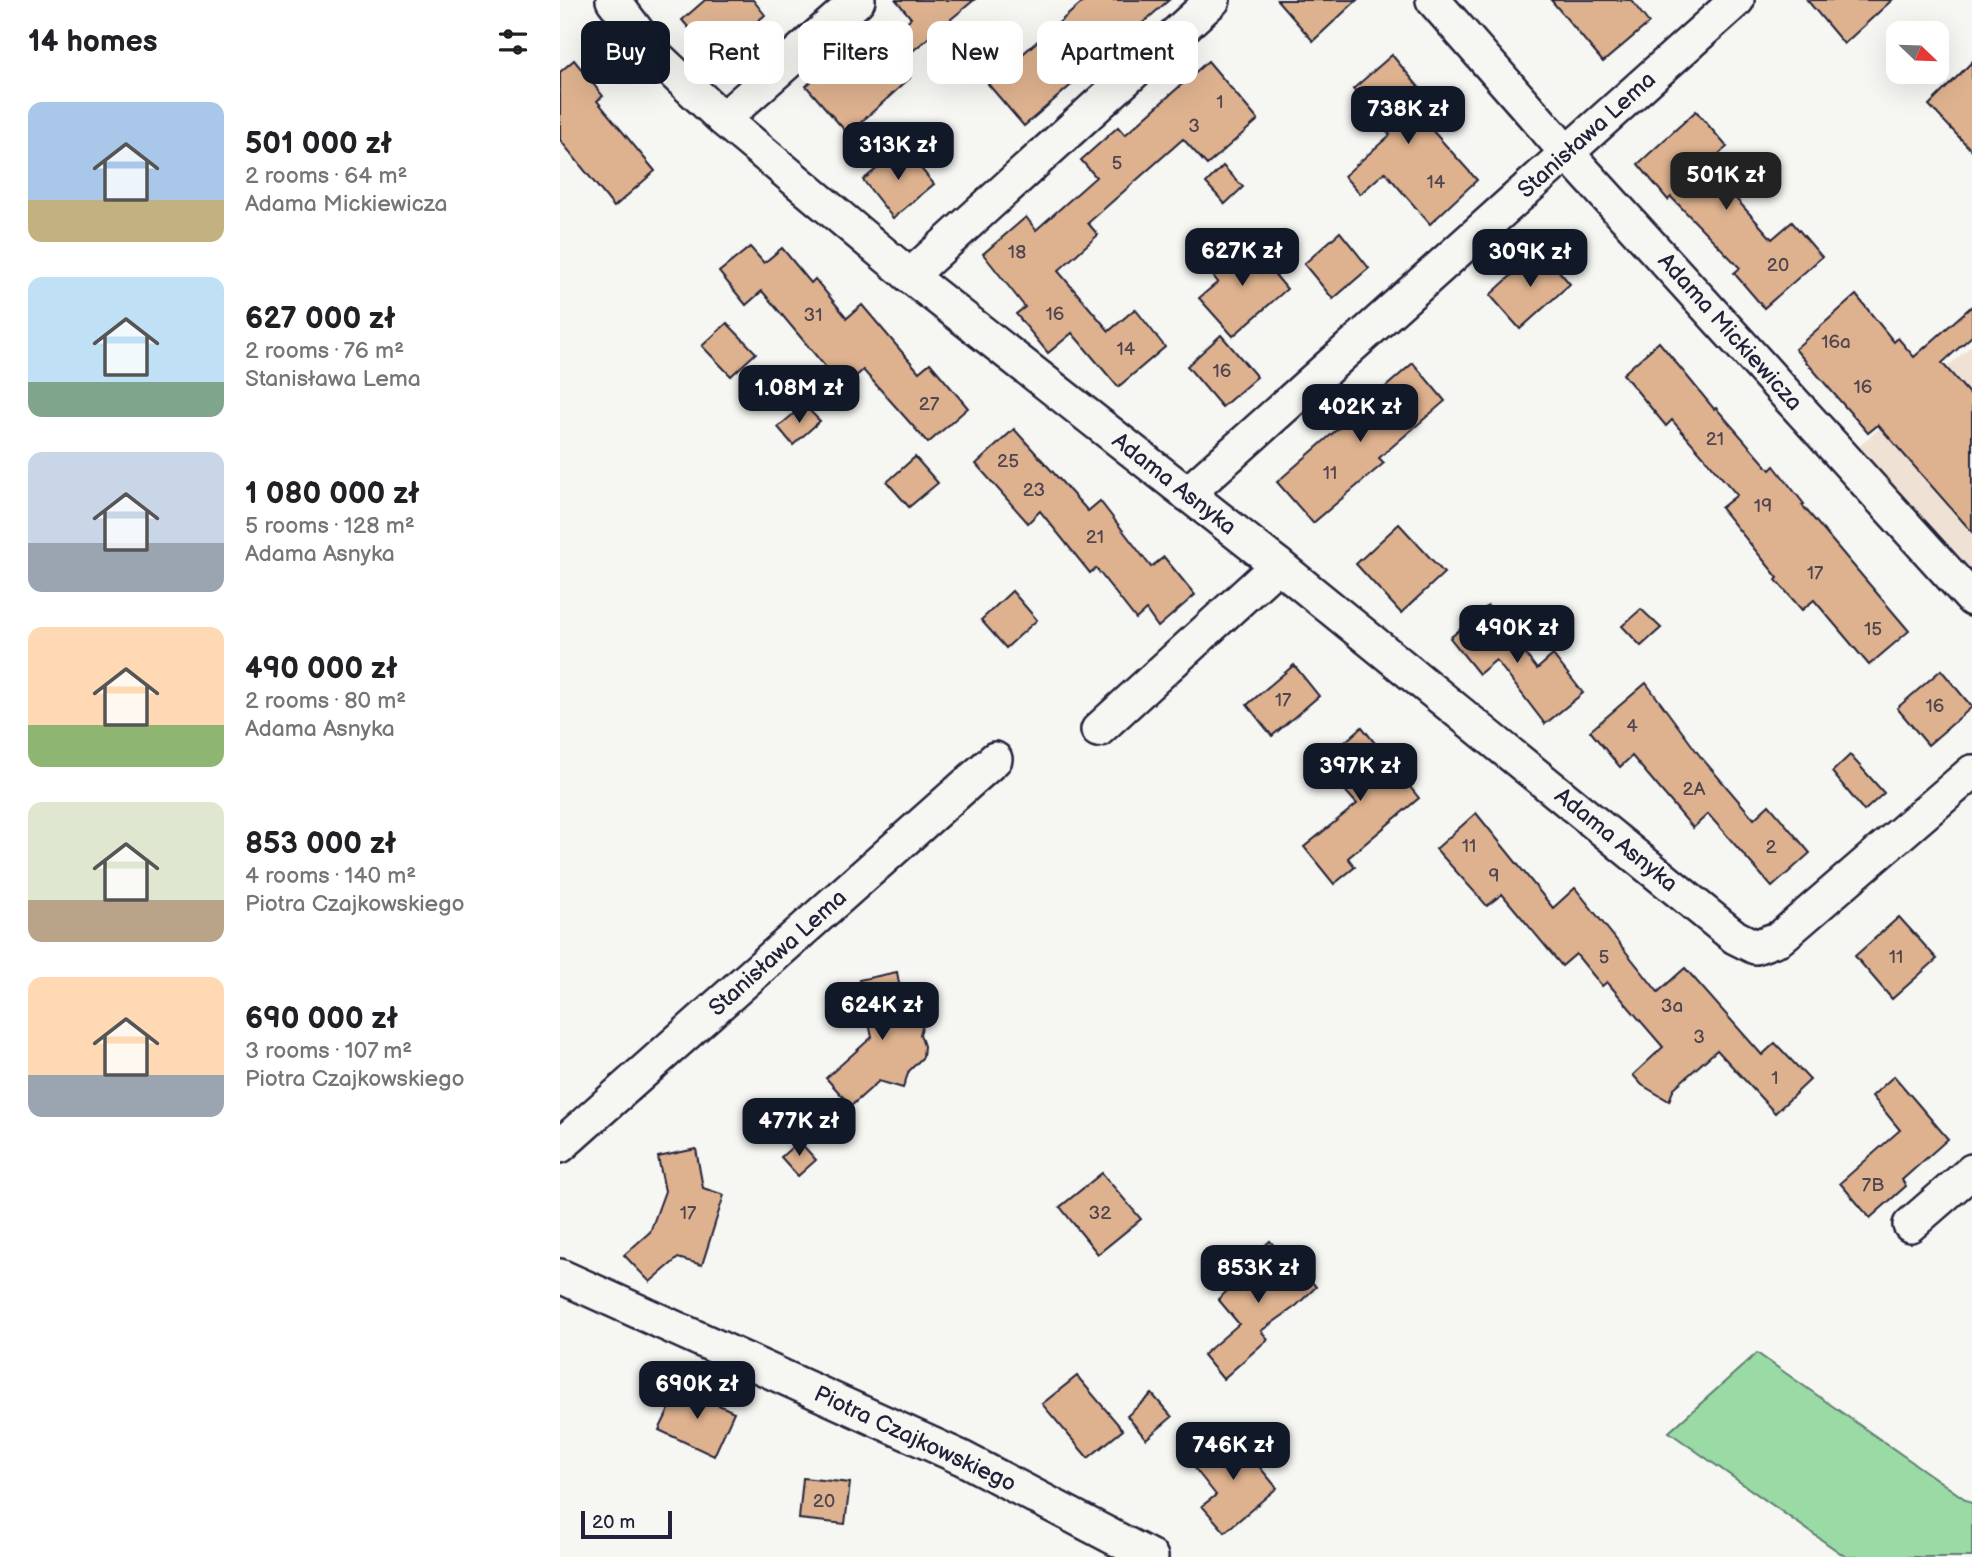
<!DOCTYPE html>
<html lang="en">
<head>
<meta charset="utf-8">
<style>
  body { margin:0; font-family:"Balsamiq Sans",sans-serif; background:#f2f2f2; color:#202124; height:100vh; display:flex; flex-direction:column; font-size:26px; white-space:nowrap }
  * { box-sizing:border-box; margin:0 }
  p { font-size:23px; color:#757577 }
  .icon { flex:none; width:38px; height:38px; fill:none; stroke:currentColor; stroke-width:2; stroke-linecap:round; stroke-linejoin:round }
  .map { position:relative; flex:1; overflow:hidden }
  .details { display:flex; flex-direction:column; background:#fff; width:560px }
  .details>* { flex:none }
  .banner { position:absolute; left:21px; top:21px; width:665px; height:63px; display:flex; gap:14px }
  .needle { width:46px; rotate:113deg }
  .controls { position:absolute; left:1326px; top:21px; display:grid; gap:14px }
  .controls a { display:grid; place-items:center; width:63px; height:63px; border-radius:14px; background:#fff; box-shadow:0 7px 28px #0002; font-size:35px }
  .scale { position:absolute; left:21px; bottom:18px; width:91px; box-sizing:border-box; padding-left:7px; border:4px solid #22223b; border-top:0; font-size:19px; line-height:24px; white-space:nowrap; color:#22223b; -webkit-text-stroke:5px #f6f6f2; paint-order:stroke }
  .price { position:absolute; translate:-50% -60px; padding:0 16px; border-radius:14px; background:#111827; color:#fff; font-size:23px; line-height:46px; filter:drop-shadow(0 2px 4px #0008) }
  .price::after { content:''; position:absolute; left:50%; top:42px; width:21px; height:16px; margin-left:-10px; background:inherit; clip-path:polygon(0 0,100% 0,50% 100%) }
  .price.selected { background:#222; color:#fff }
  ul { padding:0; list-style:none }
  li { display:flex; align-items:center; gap:21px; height:175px; padding:0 28px }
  li span { display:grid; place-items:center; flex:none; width:196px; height:140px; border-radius:14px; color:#555 }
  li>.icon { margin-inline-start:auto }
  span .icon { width:84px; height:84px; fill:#fffc; stroke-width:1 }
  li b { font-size:30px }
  h2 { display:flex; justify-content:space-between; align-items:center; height:84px; padding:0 28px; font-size:30px }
  .tag { padding:0 24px; border-radius:14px; background:#fff; box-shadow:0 7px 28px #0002; font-size:24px; line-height:63px }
  .tag.selected { background:#111827; color:#fff }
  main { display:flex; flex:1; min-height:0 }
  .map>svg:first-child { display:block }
  .built { fill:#efe2d4 }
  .green { fill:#9adba5; stroke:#5e7e70; stroke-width:2 }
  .building { fill:#deb28f; stroke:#22223b; stroke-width:2 }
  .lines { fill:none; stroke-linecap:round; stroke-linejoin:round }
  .minor-casing { stroke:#22223b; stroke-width:38 }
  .minor { stroke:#f6f6f2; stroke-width:33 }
  .labels { text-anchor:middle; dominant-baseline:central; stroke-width:7; stroke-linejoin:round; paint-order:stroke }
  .number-label { font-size:19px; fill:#514650 }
  .street-label { font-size:23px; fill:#22223b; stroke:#f6f6f2 }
</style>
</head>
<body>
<main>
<section class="details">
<h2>14 homes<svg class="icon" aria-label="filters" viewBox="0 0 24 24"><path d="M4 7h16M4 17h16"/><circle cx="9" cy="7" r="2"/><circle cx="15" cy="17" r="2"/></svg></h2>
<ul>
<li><span style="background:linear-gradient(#a9c7e8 70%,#c2b280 0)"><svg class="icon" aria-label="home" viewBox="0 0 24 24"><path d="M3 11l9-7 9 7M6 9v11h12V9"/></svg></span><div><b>501 000 zł</b><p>2 rooms · 64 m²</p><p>Adama Mickiewicza</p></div></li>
<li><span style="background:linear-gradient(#bfe0f5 75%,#7fa58c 0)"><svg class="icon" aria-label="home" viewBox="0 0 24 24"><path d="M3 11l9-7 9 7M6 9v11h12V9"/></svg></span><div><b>627 000 zł</b><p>2 rooms · 76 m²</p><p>Stanisława Lema</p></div></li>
<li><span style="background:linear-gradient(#c9d6e8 65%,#9aa5b1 0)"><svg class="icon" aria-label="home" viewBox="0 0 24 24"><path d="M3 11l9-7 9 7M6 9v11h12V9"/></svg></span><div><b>1 080 000 zł</b><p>5 rooms · 128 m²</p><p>Adama Asnyka</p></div></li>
<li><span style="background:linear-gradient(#ffd9b3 70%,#8fb573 0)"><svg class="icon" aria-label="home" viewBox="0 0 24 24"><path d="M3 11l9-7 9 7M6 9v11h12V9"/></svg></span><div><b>490 000 zł</b><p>2 rooms · 80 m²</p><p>Adama Asnyka</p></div></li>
<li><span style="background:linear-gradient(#dfe7d0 70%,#b9a48a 0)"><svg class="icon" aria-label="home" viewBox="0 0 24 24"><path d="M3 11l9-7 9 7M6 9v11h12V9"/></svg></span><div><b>853 000 zł</b><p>4 rooms · 140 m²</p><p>Piotra Czajkowskiego</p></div></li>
<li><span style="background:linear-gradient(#ffd9b3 70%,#9aa5b1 0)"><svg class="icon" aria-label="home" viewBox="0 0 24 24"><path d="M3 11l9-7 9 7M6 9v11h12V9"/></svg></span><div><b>690 000 zł</b><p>3 rooms · 107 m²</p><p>Piotra Czajkowskiego</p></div></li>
</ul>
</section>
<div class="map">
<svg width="1412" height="1557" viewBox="0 0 1412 1557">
  <rect width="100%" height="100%" fill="#f6f6f2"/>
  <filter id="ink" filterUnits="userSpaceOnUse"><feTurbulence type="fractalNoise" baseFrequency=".0143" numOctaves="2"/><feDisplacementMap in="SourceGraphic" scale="14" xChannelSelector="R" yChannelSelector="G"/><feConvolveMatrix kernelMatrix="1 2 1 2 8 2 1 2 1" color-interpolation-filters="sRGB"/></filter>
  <g filter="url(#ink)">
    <path class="built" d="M 1412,345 L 1412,572 L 1294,451 Z"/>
    <path class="green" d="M 1197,1353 L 1412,1504 L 1412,1557 L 1286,1557 L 1109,1432 Z"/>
    <g class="building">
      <path d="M 145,0 L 193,0 L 205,15 L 154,57 L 122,20 Z"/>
      <path d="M 336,0 L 414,0 L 337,64 L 350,78 L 288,134 L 246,86 L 287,50 L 298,64 L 351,18 Z"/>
      <path d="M 525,0 L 609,0 L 464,126 L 428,84 Z"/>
      <path d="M 717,0 L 797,0 L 753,41 Z"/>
      <path d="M 991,0 L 1071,0 L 1089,23 L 1043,62 Z"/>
      <path d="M 1247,0 L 1332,0 L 1284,44 Z"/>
      <path d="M 832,55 L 867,97 L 853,109 L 917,180 L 870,224 L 825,172 L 800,194 L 784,176 L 830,135 L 793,89 Z"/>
      <path d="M 14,60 L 43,96 L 37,101 L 95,171 L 54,207 L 0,140 L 0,72 Z"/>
      <path d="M 648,61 L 698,120 L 647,165 L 623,139 L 528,223 L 538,235 L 498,271 L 549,331 L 575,309 L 605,347 L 558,387 L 512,333 L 488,353 L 456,314 L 465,307 L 423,254 L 466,217 L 476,230 L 536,177 L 521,160 L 558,127 L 565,135 Z"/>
      <path d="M 1412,62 L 1412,151 L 1369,105 Z"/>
      <path d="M 1136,111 L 1167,147 L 1146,165 L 1212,239 L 1232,222 L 1262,257 L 1204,308 L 1174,273 L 1180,268 L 1111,197 L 1108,200 L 1078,164 Z"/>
      <path d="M 343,147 L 374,184 L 333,218 L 303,180 Z"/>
      <path d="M 663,166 L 683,187 L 665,204 L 646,183 Z"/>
      <path d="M 780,232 L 809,268 L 773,299 L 744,264 Z"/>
      <path d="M 686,240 L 727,289 L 673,336 L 639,298 L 658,282 L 649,271 Z"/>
      <path d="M 190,247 L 204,263 L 222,248 L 251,283 L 255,279 L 287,318 L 302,305 L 359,372 L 370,363 L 408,408 L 368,443 L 303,370 L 283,388 L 202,291 L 186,305 L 159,272 Z"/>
      <path d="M 980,249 L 1010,284 L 960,329 L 930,295 Z"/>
      <path d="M 1296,295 L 1334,342 L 1338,338 L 1354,357 L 1412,306 L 1412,336 L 1382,363 L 1412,397 L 1412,532 L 1318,425 L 1308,433 L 1235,349 Z"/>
      <path d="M 167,323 L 196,353 L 171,376 L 142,346 Z"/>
      <path d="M 661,335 L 697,377 L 662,407 L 627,366 Z"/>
      <path d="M 1099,342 L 1154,409 L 1156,408 L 1210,470 L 1214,466 L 1244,504 L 1242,505 L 1349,631 L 1309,665 L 1254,600 L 1242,610 L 1216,580 L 1218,578 L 1161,508 L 1177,495 L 1112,420 L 1106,426 L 1063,374 Z"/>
      <path d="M 853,363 L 885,401 L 819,458 L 824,463 L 753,523 L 717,482 Z"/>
      <path d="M 244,405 L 260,421 L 233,445 L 218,427 Z"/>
      <path d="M 454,429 L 528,511 L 540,501 L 591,567 L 604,557 L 635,595 L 598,627 L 586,610 L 576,619 L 536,568 L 530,573 L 480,511 L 468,523 L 416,464 Z"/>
      <path d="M 355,457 L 378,483 L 349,507 L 327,482 Z"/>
      <path d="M 839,524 L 884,573 L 841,613 L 796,564 Z"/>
      <path d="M 452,591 L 477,620 L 446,648 L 421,620 Z"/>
      <path d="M 928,606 L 977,669 L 993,655 L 1023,693 L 985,724 L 936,660 L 919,674 L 890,638 Z"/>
      <path d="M 1081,609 L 1101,628 L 1081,646 L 1062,626 Z"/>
      <path d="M 734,665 L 759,696 L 712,736 L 687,705 Z"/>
      <path d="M 1381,670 L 1412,707 L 1368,745 L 1337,708 Z"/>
      <path d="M 1086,683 L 1140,756 L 1194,819 L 1209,805 L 1250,853 L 1212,887 L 1148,814 L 1133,828 L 1072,756 L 1060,767 L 1030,731 Z"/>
      <path d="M 802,727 L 859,798 L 788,858 L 795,867 L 774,884 L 744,847 L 797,804 L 761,763 Z"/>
      <path d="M 1290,755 L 1324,793 L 1304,811 L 1272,772 Z"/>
      <path d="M 916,813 L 993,908 L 1015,888 L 1098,992 L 1125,968 L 1202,1055 L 1215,1043 L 1250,1080 L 1215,1113 L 1157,1050 L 1114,1088 L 1109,1101 L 1082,1085 L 1073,1075 L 1103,1047 L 1047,982 L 1042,986 L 1016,954 L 1002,966 L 942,894 L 927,906 L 876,849 Z"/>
      <path d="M 1339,917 L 1377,959 L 1332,999 L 1295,956 Z"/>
      <path d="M 337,972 L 344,1011 L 365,1018 L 360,1034 L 364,1046 L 363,1057 L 349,1071 L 343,1088 L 319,1081 L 291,1106 L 266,1078 L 312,1037 L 299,980 Z"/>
      <path d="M 1334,1076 L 1388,1139 L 1342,1180 L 1346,1186 L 1310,1218 L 1280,1183 L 1340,1130 L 1312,1096 Z"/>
      <path d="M 239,1141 L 256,1160 L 238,1176 L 221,1157 Z"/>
      <path d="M 136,1149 L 143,1188 L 164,1195 L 142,1265 L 118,1258 L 90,1282 L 64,1255 L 90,1232 L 105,1191 L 98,1157 Z"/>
      <path d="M 542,1173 L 581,1219 L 538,1254 L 500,1207 Z"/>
      <path d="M 710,1241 L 725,1259 L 730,1255 L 756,1287 L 736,1306 L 701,1331 L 708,1339 L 663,1379 L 643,1355 L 679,1324 L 658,1299 L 672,1287 L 666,1280 Z"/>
      <path d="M 517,1376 L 563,1430 L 528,1458 L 482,1404 Z"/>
      <path d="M 120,1387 L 174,1412 L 154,1456 L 99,1430 Z"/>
      <path d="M 592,1394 L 612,1417 L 586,1439 L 567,1416 Z"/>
      <path d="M 672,1434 L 681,1445 L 686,1441 L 701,1459 L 697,1464 L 717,1488 L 665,1532 L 642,1506 L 656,1495 L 633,1466 Z"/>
      <path d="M 243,1478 L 290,1483 L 285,1524 L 239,1519 Z"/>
    </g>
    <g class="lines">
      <g class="minor-casing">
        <g id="minor">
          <path d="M 53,0 L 95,55 L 163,119 L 350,276 L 718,565 L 1175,937 L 1195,947 L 1220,938 L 1412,772"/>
          <path d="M 873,0 L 1007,153 L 1412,599"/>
          <path d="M 163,119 L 298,0"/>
          <path d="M 350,276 L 653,0"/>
          <path d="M 627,494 L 1177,0"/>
          <path d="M 538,730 L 718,565"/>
          <path d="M 0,1146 L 435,759"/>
          <path d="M 1350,1225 L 1412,1171"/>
          <path d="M 0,1276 L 402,1458 L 591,1557"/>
        </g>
      </g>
      <use href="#minor" class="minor"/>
    </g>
  </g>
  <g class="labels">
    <g class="number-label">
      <text x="660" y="102">1</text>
      <text x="634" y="126">3</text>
      <text x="557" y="163">5</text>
      <text x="876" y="182">14</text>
      <text x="457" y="252">18</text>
      <text x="1218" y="265">20</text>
      <text x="495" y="314">16</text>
      <text x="253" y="315">31</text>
      <text x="1276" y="342">16a</text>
      <text x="566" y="349">14</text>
      <text x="662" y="371">16</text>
      <text x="1303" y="387">16</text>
      <text x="369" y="404">27</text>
      <text x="1155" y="439">21</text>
      <text x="448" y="461">25</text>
      <text x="770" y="473">11</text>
      <text x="474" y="490">23</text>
      <text x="1203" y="506">19</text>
      <text x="535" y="537">21</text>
      <text x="1255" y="573">17</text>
      <text x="1313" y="629">15</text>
      <text x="723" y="700">17</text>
      <text x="1375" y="706">16</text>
      <text x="1072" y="726">4</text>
      <text x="1134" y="789">2A</text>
      <text x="909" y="846">11</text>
      <text x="1211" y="847">2</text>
      <text x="934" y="876">9</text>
      <text x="1044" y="957">5</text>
      <text x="1336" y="957">11</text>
      <text x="1112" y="1006">3a</text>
      <text x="1139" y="1037">3</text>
      <text x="1215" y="1078">1</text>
      <text x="1313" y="1185">7B</text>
      <text x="128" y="1213">17</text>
      <text x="540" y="1213">32</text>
      <text x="264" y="1501">20</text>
    </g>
    <g class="street-label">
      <text transform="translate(1027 135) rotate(-42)">Stanisława Lema</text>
      <text transform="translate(1170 332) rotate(48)">Adama Mickiewicza</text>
      <text transform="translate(614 484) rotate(38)">Adama Asnyka</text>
      <text transform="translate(1056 840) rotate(39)">Adama Asnyka</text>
      <text transform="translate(218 953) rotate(-42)">Stanisława Lema</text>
      <text transform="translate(355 1439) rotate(25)">Piotra Czajkowskiego</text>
    </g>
  </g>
</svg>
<div class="controls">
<a><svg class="needle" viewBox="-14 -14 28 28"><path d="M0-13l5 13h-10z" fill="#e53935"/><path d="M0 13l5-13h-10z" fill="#757577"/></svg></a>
</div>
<div class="scale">20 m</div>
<b class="price" style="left:848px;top:146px">738K zł</b>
<b class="price" style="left:338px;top:182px">313K zł</b>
<b class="price selected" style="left:1166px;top:212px">501K zł</b>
<b class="price" style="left:682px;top:288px">627K zł</b>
<b class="price" style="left:970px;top:289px">309K zł</b>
<b class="price" style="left:239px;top:425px">1.08M zł</b>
<b class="price" style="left:800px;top:444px">402K zł</b>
<b class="price" style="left:957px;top:665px">490K zł</b>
<b class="price" style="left:800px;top:803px">397K zł</b>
<b class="price" style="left:322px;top:1042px">624K zł</b>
<b class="price" style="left:239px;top:1158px">477K zł</b>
<b class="price" style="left:698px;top:1305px">853K zł</b>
<b class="price" style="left:137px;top:1421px">690K zł</b>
<b class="price" style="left:673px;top:1482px">746K zł</b>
<div class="banner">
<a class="tag selected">Buy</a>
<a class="tag">Rent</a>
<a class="tag">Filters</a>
<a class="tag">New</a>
<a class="tag">Apartment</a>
</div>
</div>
</main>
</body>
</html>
